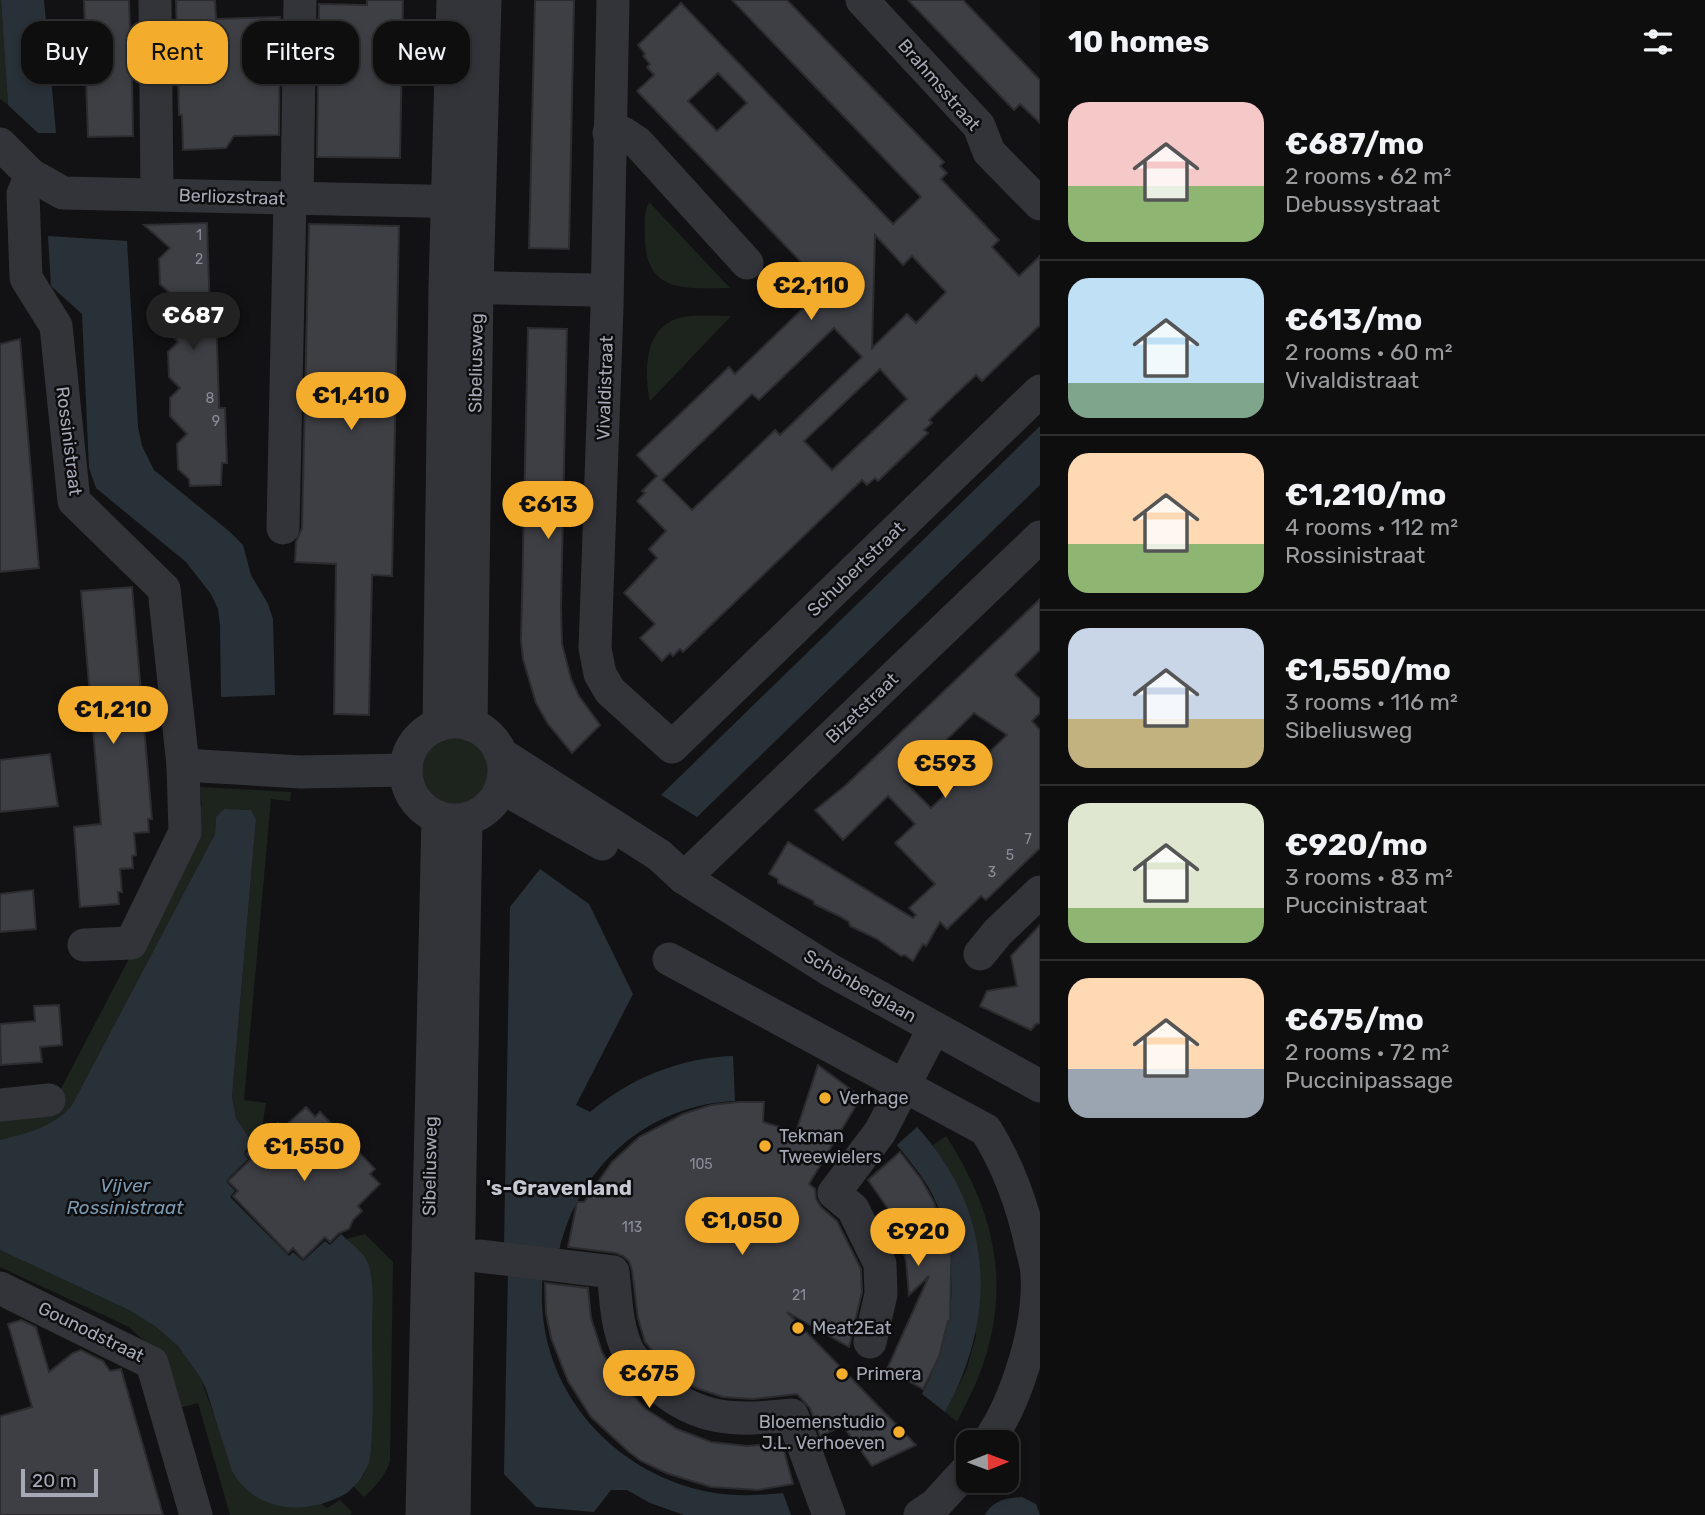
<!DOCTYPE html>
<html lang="en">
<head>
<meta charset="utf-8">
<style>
  body { margin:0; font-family:Rubik,sans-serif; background:#1c1c1d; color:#f1f3f6; height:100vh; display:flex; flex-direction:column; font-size:26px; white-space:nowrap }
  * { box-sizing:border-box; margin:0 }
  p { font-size:23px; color:#9b9c9e }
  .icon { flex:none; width:38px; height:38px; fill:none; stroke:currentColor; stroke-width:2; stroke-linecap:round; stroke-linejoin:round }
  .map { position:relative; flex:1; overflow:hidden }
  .panel { display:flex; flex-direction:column; background:#0e0e0f; width:665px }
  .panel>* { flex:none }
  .banner { position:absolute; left:21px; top:21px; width:665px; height:63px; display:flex; gap:14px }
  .needle { width:46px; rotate:89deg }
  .controls { position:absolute; left:956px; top:1430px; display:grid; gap:14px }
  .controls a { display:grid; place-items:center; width:63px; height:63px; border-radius:14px; background:#0e0e0f; box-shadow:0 4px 10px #0003,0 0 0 2px #2e2e2f; font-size:35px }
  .scale { position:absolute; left:21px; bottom:18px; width:77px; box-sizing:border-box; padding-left:7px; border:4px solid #a4a9b5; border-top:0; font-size:19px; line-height:24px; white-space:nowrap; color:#a4a9b5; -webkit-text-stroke:5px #0d0d0f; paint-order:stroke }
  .price { position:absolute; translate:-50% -60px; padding:0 16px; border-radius:24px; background:#f3ac2c; color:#111; font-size:23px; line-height:46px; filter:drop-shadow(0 2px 4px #0008) }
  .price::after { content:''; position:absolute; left:50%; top:42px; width:21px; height:16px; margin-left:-10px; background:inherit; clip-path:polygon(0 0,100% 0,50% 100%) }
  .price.active { background:#222; color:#fff }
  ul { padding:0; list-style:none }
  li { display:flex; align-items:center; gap:21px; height:175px; padding:0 28px }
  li+li { border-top:2px solid #2e2e2f }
  li span { display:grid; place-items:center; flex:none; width:196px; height:140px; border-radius:21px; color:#555 }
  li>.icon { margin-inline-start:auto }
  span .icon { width:84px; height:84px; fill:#fffc; stroke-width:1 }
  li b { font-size:30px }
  h2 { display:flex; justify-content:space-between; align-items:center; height:84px; padding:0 28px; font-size:30px }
  .chip { padding:0 24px; border-radius:21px; background:#0e0e0f; box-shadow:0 4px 10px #0003,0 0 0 2px #2e2e2f; font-size:24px; line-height:63px }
  .chip.active { background:#f3ac2c; color:#111 }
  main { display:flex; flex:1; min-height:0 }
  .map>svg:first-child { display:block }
  .green { fill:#1d241d }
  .water { fill:#293138 }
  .building { fill:#3e3f44; stroke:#2c2c30; stroke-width:2; fill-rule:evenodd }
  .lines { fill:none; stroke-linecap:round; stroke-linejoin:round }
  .minor { stroke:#333439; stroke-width:33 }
  .poi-dot { fill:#f3ac2c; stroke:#0d0d0f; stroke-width:2.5 }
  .labels { text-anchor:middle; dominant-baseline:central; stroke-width:5; stroke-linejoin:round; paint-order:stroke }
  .number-label { font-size:14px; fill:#8a8e99 }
  .street-label { font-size:18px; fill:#a4a9b5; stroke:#0d0d0f }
  .poi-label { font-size:18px; fill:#a4a9b5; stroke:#0d0d0f; text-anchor:start }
  .water-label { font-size:19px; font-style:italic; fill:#7a98b0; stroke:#0d0d0f }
  .quarter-label { font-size:21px; font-weight:bold; fill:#c5c8d1; stroke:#0d0d0f }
</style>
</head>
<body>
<main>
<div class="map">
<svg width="1040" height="1515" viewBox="0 0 1040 1515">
  <rect width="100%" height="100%" fill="#121214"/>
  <g class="green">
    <path d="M 0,0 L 1,0 L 8,105 L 0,99 Z"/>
    <path d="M 649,202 L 730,288 C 689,288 646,295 645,239 C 645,226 643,215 649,202 Z"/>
    <path d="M 731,316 L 650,401 C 645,376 643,335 671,321 C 687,313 713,316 731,316 Z"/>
    <circle cx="455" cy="771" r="33"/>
    <path d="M 200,787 L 291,792 L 290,801 L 271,799 L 244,1100 L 266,1103 L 262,1128 L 253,1136 L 251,1141 L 236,1118 L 232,1097 L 256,819 L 251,810 L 224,809 L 216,817 L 215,834 L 72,1105 C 54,1127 26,1133 0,1140 L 0,1111 L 52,1106 L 192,838 L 192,808 L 202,807 Z"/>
    <path d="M 946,1136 C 996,1213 1013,1290 978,1378 C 972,1393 964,1407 957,1422 L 945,1412 L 966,1371 L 976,1336 L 951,1172 L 933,1145 Z"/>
    <path d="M 365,1234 L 393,1262 L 390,1461 C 385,1476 376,1486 364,1497 L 353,1486 L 364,1475 L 371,1447 L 372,1289 L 367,1261 L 346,1239 Z"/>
    <path d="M 0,1250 L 131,1311 L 156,1327 L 178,1346 L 200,1377 L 219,1428 L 327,1508 L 340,1500 L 352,1512 L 350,1515 L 230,1515 L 198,1403 L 179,1408 L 152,1348 L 129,1327 L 0,1267 Z"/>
  </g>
  <g class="water">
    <path d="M 1,0 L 44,0 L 56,133 L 38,133 L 8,105 Z"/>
    <path d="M 48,236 L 127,241 L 138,427 L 142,446 L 154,470 L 230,532 L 243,545 L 251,575 L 268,604 L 273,619 L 275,695 L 221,697 L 220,625 L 218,609 L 211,594 L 186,562 L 96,488 L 89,468 L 82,314 L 51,286 Z"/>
    <path d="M 1040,426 L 1040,485 L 697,817 L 661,795 Z"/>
    <path d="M 224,809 L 251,810 L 256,819 L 232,1097 L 236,1118 L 251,1141 L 244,1154 L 248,1159 L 226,1181 L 235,1191 L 230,1197 L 289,1256 L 293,1252 L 303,1261 L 325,1241 L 330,1245 L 341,1234 C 349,1242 362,1251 367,1261 C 375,1277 372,1312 372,1330 C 372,1369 374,1409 371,1447 C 371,1456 369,1465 364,1473 C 361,1480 353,1487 347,1493 C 309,1515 257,1515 232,1471 L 206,1389 L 200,1377 L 178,1346 L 156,1327 L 131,1311 L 0,1250 L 0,1140 C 26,1133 54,1127 72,1105 L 215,834 L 216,817 Z"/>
    <path d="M 540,869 L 589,904 L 633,994 L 576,1105 L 590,1112 C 631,1078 679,1058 733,1056 L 735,1101 C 647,1105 579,1166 559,1251 L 504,1248 L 510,907 Z"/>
    <path d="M 917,1127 C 993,1209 999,1315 945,1412 L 922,1394 C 956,1331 965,1253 929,1188 C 920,1173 908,1159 897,1145 Z"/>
    <path d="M 508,1270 L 543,1274 C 532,1373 597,1461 692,1488 C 722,1497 752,1496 783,1493 L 791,1515 L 684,1515 L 650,1503 L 627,1490 L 611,1490 L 594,1512 L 536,1507 L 504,1474 Z"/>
    <path d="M 1022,1497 L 1036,1504 L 1040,1515 L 985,1515 C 993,1500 1007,1498 1022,1497 Z"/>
  </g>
  <g class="building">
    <path d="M 84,0 L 129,0 L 130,30 L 134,30 L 136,42 L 136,78 L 132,78 L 133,136 L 88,137 L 86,80 L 81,80 L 80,32 L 85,32 Z"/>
    <path d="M 176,0 L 215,0 L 216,19 L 280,17 L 279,135 L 234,136 L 226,148 L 183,150 L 182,115 L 179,115 Z"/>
    <path d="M 367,0 L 403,0 L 400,158 L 317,157 L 319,4 L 367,5 Z"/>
    <path d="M 535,0 L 574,0 L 569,249 L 529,248 Z"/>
    <path d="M 732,0 L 787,0 L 944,162 L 940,166 L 947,173 L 941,179 L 999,240 L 992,247 L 1019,276 L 1040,256 L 1040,325 L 982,381 L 976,375 L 960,390 L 929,420 L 932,423 L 924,430 L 928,433 L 878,481 L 875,478 L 867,485 L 862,480 L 683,652 L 680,649 L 673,656 L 670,653 L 662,661 L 640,638 L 655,624 L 624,593 L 657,558 L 649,549 L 666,531 L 637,501 L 645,493 L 642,491 L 657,476 L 637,455 L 729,367 L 735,374 L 825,287 L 637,91 L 654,75 L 647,67 L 650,64 L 643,56 L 645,54 L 638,45 L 681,3 L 893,224 L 921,197 ZM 718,73 L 747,103 L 717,131 L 688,101 ZM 875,235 L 903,265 L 912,256 L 946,292 L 916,323 L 907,314 L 872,348 ZM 834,328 L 862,357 L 780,435 L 775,430 L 692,510 L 662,480 L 752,394 L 759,400 ZM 880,369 L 907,399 L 832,470 L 804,441 Z"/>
    <path d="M 908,0 L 963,0 L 1040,80 L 1040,123 L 1020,104 L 1014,110 Z"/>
    <path d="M 207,223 L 210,315 L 216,315 L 219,402 L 219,408 L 225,408 L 227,463 L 222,463 L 221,485 L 190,486 L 189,479 L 178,469 L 177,444 L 187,434 L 170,416 L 170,398 L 180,388 L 169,377 L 168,352 L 178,342 L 161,323 L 161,306 L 172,295 L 160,284 L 159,259 L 170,248 L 144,225 Z"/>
    <path d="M 309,224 L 399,226 L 392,576 L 372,575 L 369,715 L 334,714 L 336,564 L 295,562 L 296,542 L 302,528 Z"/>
    <path d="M 528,328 L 567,329 L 561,607 L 562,644 L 571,679 L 579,696 L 600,725 L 572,753 L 548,724 L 536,703 L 523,659 L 521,641 Z"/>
    <path d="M 20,339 L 39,568 L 0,572 L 0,344 Z"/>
    <path d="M 132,587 L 152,819 L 148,819 L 149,832 L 134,833 L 136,855 L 132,856 L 133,868 L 120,869 L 122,892 L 118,892 L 119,904 L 80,907 L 74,827 L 101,824 L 81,591 Z"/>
    <path d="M 1040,599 L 1040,650 L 1015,675 L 1040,699 L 1040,713 L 1032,721 L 1040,730 L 1040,848 L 986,900 L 981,896 L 947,929 L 940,922 L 926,946 L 923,944 L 913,961 L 905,955 L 901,956 L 877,939 L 850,926 L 849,922 L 841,917 L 814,904 L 814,901 L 778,883 L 778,879 L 769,874 L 788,842 L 913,918 L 916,915 L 909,908 L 935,884 L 895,843 L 915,824 L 888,796 L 843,840 L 815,810 L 846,785 ZM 974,713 L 1007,735 L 931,808 L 904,781 Z"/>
    <path d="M 50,754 L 58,806 L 0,812 L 0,760 Z"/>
    <path d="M 33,890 L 36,929 L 0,932 L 0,894 Z"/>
    <path d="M 1040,925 L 1040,1023 L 1036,1024 L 1031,1030 L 980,1006 L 987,991 L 1017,986 L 1011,956 Z"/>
    <path d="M 59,1005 L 62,1045 L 40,1047 L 42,1062 L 1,1065 L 0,1024 L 35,1021 L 34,1006 Z"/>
    <path d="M 818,1065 L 861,1097 L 809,1184 L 815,1189 L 816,1199 L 821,1207 L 837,1221 L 861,1269 L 862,1292 L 849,1347 L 787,1312 L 916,1445 L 872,1466 L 843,1426 L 820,1436 L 810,1408 L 797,1394 L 753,1399 L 723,1397 L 696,1388 L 683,1381 L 662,1363 L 645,1342 L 638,1318 L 632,1270 L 629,1261 L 623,1256 L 615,1253 L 568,1247 L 577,1202 L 584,1202 L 612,1162 L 639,1137 L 683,1114 L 711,1105 L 738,1102 L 764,1102 L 763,1122 L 796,1132 Z"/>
    <path d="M 306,1107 L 315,1117 L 320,1112 L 375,1169 L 370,1174 L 380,1184 L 358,1206 L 362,1211 L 353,1220 L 349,1229 L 339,1233 L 330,1242 L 325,1237 L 303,1259 L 293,1248 L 288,1253 L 233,1196 L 238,1191 L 228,1181 L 251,1159 L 246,1154 L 255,1145 L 261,1135 L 271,1130 L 278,1123 L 283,1128 Z"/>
    <path d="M 900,1152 L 921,1179 L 934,1202 L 946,1240 L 952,1228 L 950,1321 L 948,1321 L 939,1357 L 923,1389 L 887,1369 L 929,1276 L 909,1295 L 906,1261 L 897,1226 L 889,1210 L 868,1180 Z"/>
    <path d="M 545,1283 L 588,1288 L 591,1318 L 602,1352 L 621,1383 L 646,1409 L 677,1429 L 711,1442 L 747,1446 L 782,1443 L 793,1484 L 758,1490 L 711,1487 L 666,1473 L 641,1461 L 629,1452 L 591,1417 L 568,1381 L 551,1338 L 546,1313 Z"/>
    <path d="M 21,1320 L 36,1327 L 49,1372 L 73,1353 L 81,1350 L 103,1361 L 110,1371 L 121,1369 L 163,1515 L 0,1515 L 0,1416 L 32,1407 L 8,1324 Z"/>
  </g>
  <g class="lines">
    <g class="minor">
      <path d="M 155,0 L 157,194"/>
      <path d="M 613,0 L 607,307 L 595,648 L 600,674 L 610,691 L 672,747 L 1040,391"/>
      <path d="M 862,0 L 979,126 L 989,152 L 1040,204"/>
      <path d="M 609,133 L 623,133 L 638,143 L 747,263"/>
      <path d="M 0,144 L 31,175 L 63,193 L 470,202"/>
      <path d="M 31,175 L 23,194 L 26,278 L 56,326 L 74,501 L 164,589 L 183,765 L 185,832 L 131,943 L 84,945"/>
      <path d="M 297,199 L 300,0"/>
      <path d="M 455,287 L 593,290 L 606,293"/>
      <path d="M 283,528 L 290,199"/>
      <circle cx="455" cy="771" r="49"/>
      <path d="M 439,725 L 445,287 L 453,0"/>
      <path d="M 471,725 L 477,287 L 485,0"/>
      <path d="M 501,754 L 659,855 L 684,878 L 830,970 L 1040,1086"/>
      <path d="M 183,765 L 301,772 L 406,770"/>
      <path d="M 501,787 L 602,844"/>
      <path d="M 684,878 L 1040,537"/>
      <path d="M 980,954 L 998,932 L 1040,892"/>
      <path d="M 669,959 L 986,1130 C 1009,1167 1023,1206 1032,1249 C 1034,1257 1037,1267 1037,1275 C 1040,1326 1017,1401 988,1442"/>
      <path d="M 0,1105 L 49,1100"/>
      <path d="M 479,1256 L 613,1272 C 616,1297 616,1327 628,1351 C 635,1363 646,1374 656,1384 C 698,1422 738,1421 792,1415 L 829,1515"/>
      <path d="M 0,1288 L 152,1363 L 196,1515"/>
      <path d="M 870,1342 L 881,1294 L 880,1264 L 853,1209 L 834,1193 L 880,1132 L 934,1028"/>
      <path d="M 422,1515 L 438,817"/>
      <path d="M 454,1515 L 466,819"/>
      <path d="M 920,1515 L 935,1505 L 968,1469"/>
    </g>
  </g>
  <g class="poi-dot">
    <circle cx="825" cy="1098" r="7"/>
    <circle cx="765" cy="1146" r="7"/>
    <circle cx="798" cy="1328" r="7"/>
    <circle cx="842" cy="1374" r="7"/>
    <circle cx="899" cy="1432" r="7"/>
  </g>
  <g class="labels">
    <g class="number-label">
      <text x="199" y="235">1</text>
      <text x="199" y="259">2</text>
      <text x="210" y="398">8</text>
      <text x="216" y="421">9</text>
      <text x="1028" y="839">7</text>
      <text x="1010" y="855">5</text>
      <text x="992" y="872">3</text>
      <text x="701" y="1164">105</text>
      <text x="632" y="1227">113</text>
      <text x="799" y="1295">21</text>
    </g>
    <g class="street-label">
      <text transform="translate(939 85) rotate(49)">Brahmsstraat</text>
      <text transform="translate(232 197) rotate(2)">Berliozstraat</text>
      <text transform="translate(476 363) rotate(-89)">Sibeliusweg</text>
      <text transform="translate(605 388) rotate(-88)">Vivaldistraat</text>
      <text transform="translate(69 441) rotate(83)">Rossinistraat</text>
      <text transform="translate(856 569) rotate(-44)">Schubertstraat</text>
      <text transform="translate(862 708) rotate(-44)">Bizetstraat</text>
      <text transform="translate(860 986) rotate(30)">Schönberglaan</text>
      <text transform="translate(430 1166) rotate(-89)">Sibeliusweg</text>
      <text transform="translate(91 1332) rotate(26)">Gounodstraat</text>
    </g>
    <g class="poi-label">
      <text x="839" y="1098">Verhage</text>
      <text x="779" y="1136">Tekman<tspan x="779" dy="21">Tweewielers</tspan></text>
      <text x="812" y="1328">Meat2Eat</text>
      <text x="856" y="1374">Primera</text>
      <text x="885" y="1422" text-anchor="end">Bloemenstudio<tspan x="885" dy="21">J.L. Verhoeven</tspan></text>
    </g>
    <g class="water-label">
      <text x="125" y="1185">Vijver<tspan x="125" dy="22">Rossinistraat</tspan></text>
    </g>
    <g class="quarter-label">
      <text x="559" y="1187">'s-Gravenland</text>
    </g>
  </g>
</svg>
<div class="controls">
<a><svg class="needle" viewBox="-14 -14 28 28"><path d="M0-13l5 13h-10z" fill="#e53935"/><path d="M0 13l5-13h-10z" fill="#9b9c9e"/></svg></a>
</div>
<div class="scale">20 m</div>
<b class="price" style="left:811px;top:322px">€2,110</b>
<b class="price active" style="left:193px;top:352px">€687</b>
<b class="price" style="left:351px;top:432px">€1,410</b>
<b class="price" style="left:548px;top:541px">€613</b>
<b class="price" style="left:113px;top:746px">€1,210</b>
<b class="price" style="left:945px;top:800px">€593</b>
<b class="price" style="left:304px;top:1183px">€1,550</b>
<b class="price" style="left:742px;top:1257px">€1,050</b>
<b class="price" style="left:918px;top:1268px">€920</b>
<b class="price" style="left:649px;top:1410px">€675</b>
<div class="banner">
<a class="chip">Buy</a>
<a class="chip active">Rent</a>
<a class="chip">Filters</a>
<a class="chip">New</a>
</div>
</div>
<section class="panel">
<h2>10 homes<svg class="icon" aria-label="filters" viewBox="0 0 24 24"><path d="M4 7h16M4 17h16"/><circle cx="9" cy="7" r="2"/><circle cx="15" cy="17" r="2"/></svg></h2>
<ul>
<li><span style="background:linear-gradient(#f6c9c9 60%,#8fb573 0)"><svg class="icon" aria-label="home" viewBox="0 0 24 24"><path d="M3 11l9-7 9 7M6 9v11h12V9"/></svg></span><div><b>€687/mo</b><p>2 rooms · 62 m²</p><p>Debussystraat</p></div></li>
<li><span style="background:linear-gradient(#bfe0f5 75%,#7fa58c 0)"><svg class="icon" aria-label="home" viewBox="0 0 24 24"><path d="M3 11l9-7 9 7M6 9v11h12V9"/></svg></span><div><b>€613/mo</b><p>2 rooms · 60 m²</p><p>Vivaldistraat</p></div></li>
<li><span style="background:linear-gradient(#ffd9b3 65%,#8fb573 0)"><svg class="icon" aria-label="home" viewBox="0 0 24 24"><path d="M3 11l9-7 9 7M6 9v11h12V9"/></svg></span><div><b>€1,210/mo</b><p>4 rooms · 112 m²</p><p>Rossinistraat</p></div></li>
<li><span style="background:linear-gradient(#c9d6e8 65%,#c2b280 0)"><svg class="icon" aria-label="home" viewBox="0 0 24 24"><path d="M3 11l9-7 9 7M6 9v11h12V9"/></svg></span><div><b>€1,550/mo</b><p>3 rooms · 116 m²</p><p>Sibeliusweg</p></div></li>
<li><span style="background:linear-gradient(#dfe7d0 75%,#8fb573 0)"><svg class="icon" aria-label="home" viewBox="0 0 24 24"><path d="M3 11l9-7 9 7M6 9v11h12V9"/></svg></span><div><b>€920/mo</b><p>3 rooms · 83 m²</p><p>Puccinistraat</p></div></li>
<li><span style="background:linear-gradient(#ffd9b3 65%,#9aa5b1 0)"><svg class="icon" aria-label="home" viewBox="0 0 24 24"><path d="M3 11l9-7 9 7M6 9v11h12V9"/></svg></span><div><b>€675/mo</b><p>2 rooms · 72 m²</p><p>Puccinipassage</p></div></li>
</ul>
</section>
</main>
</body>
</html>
